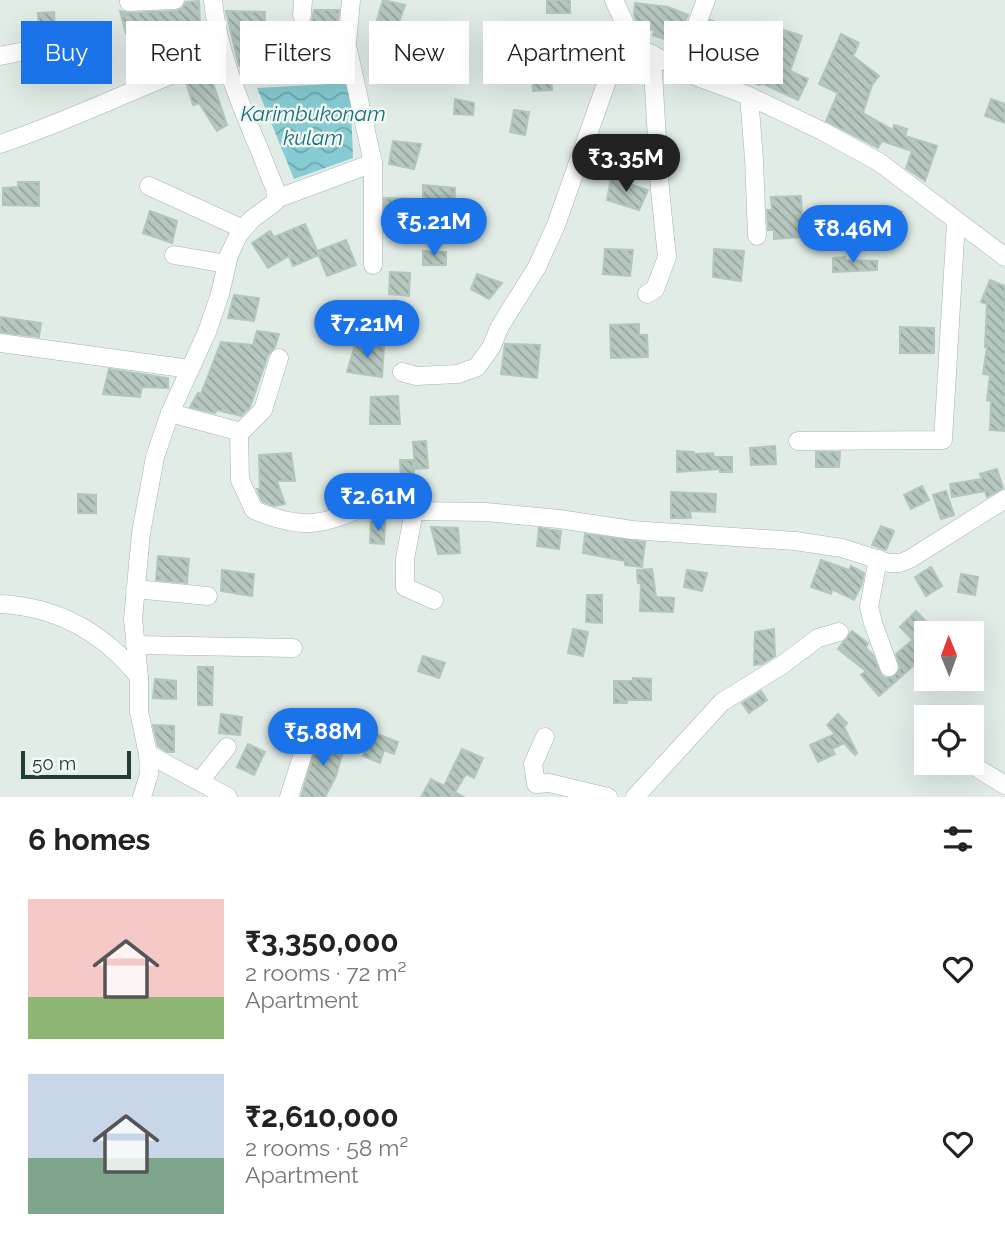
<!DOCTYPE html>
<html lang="en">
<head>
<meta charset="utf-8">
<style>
  body { margin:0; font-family:Raleway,sans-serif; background:#f2f2f2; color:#222; height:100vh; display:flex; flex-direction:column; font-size:26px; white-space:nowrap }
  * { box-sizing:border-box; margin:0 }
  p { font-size:23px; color:#767676 }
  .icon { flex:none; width:38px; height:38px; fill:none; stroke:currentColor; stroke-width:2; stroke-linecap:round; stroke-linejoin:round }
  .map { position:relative; height:797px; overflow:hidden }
  .sheet { display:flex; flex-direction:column; background:#fff; flex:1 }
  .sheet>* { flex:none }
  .top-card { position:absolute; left:21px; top:21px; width:964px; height:63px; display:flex; gap:14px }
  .needle { width:46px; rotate:359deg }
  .controls { position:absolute; left:914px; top:621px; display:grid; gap:14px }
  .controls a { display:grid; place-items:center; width:70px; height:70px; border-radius:0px; background:#fff; box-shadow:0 7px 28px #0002; font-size:35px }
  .scale { position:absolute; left:21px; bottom:18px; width:110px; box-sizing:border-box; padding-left:7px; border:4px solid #213d34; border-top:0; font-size:19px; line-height:24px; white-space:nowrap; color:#213d34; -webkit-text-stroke:5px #f2f9f5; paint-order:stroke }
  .price { position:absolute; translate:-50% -60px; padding:0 16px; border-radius:24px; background:#1a73e8; color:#fff; font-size:23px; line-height:46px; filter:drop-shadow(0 2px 4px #0008) }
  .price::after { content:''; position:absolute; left:50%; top:42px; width:21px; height:16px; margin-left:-10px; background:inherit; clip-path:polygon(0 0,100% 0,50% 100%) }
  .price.current { background:#222; color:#fff }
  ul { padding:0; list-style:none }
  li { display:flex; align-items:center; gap:21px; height:175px; padding:0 28px }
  li span { display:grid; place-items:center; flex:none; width:196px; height:140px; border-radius:0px; color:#555 }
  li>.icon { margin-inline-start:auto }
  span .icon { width:84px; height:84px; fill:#fffc; stroke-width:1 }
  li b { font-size:30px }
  h2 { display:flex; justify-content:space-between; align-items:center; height:84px; padding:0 28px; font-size:30px }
  .tag { padding:0 24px; border-radius:0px; background:#fff; box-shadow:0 7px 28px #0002; font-size:24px; line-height:63px }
  .tag.current { background:#1a73e8; color:#fff }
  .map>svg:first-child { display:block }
  .water { fill:url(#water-waves) }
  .building { fill:url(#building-back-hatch); stroke:#b3c6bd; stroke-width:2 }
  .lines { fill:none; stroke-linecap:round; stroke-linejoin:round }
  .minor-casing { stroke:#a4b4ae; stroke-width:19 }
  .minor { stroke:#fff; stroke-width:18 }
  .labels { text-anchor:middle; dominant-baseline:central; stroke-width:5; stroke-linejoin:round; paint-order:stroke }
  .water-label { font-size:21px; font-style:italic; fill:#19707b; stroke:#f2f9f5 }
</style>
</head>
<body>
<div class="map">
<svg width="1005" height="797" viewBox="0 0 1005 797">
  <defs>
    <pattern id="water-waves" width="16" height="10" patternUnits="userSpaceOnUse" patternTransform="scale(1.75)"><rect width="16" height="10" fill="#87ccd3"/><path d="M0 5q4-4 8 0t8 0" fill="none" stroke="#6ea7ac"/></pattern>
    <pattern id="building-back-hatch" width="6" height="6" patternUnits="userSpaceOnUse" patternTransform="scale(1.75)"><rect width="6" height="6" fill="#b6c7bf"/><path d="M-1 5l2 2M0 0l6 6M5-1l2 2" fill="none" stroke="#94a39c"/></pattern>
  </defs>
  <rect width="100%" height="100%" fill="#e1ece7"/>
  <path class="water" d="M 350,83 L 353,158 L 294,179 L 257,88 Z"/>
  <g class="building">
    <path d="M 383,0 L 405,5 L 398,25 L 377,20 Z"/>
    <rect x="547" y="0" width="23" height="13"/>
    <path d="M 199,1 L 200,23 L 163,25 L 126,34 L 120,11 L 130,13 L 175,11 L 182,9 L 186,2 Z"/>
    <path d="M 635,3 L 668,7 L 688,15 L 674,43 L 653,35 L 655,30 L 639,28 L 634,15 Z"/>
    <path d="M 314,10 L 339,10 L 336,45 L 309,44 L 309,24 L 312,21 Z"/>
    <path d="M 226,11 L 265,12 L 265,26 L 255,26 L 260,63 L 239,66 Z"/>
    <path d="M 54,12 L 55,33 L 39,34 L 38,13 Z"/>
    <path d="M 710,20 L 747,33 L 742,48 L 768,57 L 778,28 L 802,36 L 790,71 L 808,79 L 798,100 L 761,83 L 760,85 L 736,77 L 740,64 L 697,48 Z"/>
    <path d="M 427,29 L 458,37 L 452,60 L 423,51 Z"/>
    <path d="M 841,34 L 859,43 L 853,56 L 879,76 L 872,85 L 863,113 L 893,130 L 894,125 L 907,129 L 905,136 L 937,146 L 925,181 L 906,168 L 912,151 L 882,141 L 878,148 L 826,121 L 838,93 L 819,84 Z"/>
    <path d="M 551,69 L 552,90 L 533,91 L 532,70 Z"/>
    <path d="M 210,74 L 227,125 L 217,131 L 199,103 L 193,105 L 186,82 Z"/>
    <path d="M 455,99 L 474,103 L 473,115 L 454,114 Z"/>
    <path d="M 991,99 L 1005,104 L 1005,123 L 985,116 Z"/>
    <path d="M 514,110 L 529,112 L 525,135 L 510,132 Z"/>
    <path d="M 393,141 L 421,144 L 414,169 L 389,164 Z"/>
    <path d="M 611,178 L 648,190 L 639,210 L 607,200 Z"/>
    <path d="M 18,182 L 39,182 L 39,206 L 3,205 L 3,188 L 18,187 Z"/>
    <path d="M 423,185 L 455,188 L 454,215 L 429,214 L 428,234 L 384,232 L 384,198 L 423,199 Z"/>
    <path d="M 801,196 L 803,237 L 774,239 L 774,230 L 768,230 L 767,210 L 772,210 L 771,197 Z"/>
    <path d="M 884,206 L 902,212 L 896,230 L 878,224 Z"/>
    <path d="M 150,211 L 177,221 L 172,243 L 143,233 Z"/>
    <path d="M 305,224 L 319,255 L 293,266 L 289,256 L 268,268 L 252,243 L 270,231 L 274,237 Z"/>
    <path d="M 346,240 L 356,265 L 327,276 L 317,251 Z"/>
    <path d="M 605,249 L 633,250 L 630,276 L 603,274 Z"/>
    <path d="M 714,249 L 744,251 L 741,281 L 713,277 Z"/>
    <path d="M 423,251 L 446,252 L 446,265 L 423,265 Z"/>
    <path d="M 845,257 L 845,260 L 877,261 L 877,270 L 833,272 L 833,258 Z"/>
    <path d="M 390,272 L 410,273 L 409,296 L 389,294 Z"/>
    <path d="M 477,274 L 502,283 L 489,299 L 471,289 Z"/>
    <path d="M 990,280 L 1005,286 L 1005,431 L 990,430 L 991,401 L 987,400 L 990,375 L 983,374 L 987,347 L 985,347 L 987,304 L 981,302 Z"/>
    <path d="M 234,295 L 259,298 L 254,321 L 228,318 Z"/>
    <path d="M 0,317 L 41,323 L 39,337 L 0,332 Z"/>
    <path d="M 639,324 L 639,335 L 647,335 L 648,357 L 611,358 L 610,325 Z"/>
    <path d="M 900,327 L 934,328 L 934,353 L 900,353 Z"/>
    <path d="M 257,331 L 279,334 L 275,347 L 268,355 L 250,407 L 241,416 L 217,410 L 215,413 L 190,407 L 198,393 L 201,394 L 221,342 L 253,345 Z"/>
    <path d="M 356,342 L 384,347 L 382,377 L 347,372 Z"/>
    <path d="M 505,344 L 540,345 L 537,378 L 501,374 Z"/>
    <path d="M 109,369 L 168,378 L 168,388 L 142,387 L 140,397 L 103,394 Z"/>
    <path d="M 398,396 L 400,424 L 370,424 L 371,397 Z"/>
    <path d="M 426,441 L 428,468 L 415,469 L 413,442 Z"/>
    <path d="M 775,446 L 776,464 L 751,465 L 750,448 Z"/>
    <path d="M 677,451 L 694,452 L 694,454 L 713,453 L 714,457 L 732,457 L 732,472 L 720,472 L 720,469 L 677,472 Z"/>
    <path d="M 816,452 L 840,452 L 839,467 L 816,467 Z"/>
    <path d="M 291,453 L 295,481 L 277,481 L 285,504 L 274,506 L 262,501 L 257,489 L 260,489 L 259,455 Z"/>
    <path d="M 400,460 L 413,460 L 414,481 L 401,482 Z"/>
    <path d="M 997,469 L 1003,488 L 987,497 L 985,491 L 952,497 L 950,484 L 982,479 L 980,474 Z"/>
    <path d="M 922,486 L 929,500 L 911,509 L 904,495 Z"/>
    <path d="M 946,491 L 954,515 L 941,519 L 933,495 Z"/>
    <path d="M 671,492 L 716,494 L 715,512 L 690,511 L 691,518 L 671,518 Z"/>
    <path d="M 78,494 L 96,495 L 96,513 L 78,513 Z"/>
    <path d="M 371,522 L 385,522 L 384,544 L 370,543 Z"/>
    <path d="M 881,526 L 894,531 L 886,550 L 872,545 Z"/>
    <path d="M 431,527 L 458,528 L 460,553 L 438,554 Z"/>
    <path d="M 539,528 L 561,531 L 559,549 L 537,546 Z"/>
    <path d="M 585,534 L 645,542 L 642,567 L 625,565 L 625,561 L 583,553 Z"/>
    <path d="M 158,556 L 189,559 L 187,583 L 156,580 Z"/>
    <path d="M 821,560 L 849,570 L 851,566 L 864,573 L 862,584 L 854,600 L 832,589 L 831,594 L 811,587 Z"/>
    <path d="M 931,567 L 942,586 L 926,596 L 915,577 Z"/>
    <path d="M 652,569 L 656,597 L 674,598 L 673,612 L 640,611 L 641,583 L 638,583 L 637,570 Z"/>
    <path d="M 222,570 L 254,574 L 252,596 L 221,591 Z"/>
    <path d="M 687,570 L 707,573 L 702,591 L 684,587 Z"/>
    <path d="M 961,574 L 978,577 L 975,595 L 958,592 Z"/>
    <path d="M 587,595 L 602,595 L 602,623 L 586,622 Z"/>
    <path d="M 916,611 L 938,634 L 926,634 L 926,652 L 921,647 L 915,652 L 921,659 L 879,696 L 861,675 L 866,671 L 838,649 L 852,631 L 868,643 L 866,648 L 873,655 L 881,675 L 886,678 L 893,677 L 900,668 L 896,654 L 913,640 L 900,627 Z"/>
    <path d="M 573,629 L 588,632 L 583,656 L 568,653 Z"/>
    <path d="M 774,629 L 775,656 L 762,664 L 754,665 L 755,632 Z"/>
    <path d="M 423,656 L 445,663 L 439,678 L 418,671 Z"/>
    <path d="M 198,667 L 213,667 L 212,705 L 198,705 Z"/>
    <path d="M 633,678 L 651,679 L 651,700 L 627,700 L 627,703 L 614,703 L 614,681 L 633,681 Z"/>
    <path d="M 155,679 L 176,681 L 176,699 L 153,698 Z"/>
    <path d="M 761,691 L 767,700 L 749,713 L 742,703 Z"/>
    <path d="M 221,714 L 242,717 L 240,735 L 219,733 Z"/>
    <path d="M 838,714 L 847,723 L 844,727 L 857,753 L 855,755 L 844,743 L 832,749 L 835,754 L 818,762 L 810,745 L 835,734 L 827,725 Z"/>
    <path d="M 153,725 L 174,726 L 174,752 L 167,752 L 158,746 Z"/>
    <path d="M 372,732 L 398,742 L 394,754 L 384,750 L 380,763 L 363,756 Z"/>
    <path d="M 319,736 L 345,744 L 336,776 L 325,797 L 301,797 Z"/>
    <path d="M 248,744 L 265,752 L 254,775 L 237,767 Z"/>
    <path d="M 462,749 L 483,758 L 474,778 L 466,774 L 455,792 L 464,797 L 421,797 L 431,779 L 444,786 Z"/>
  </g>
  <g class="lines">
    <g class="minor-casing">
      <g id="minor">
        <path d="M 351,0 L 347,45 L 373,163 L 373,265"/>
        <path d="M 614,0 L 635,46 L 695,76 L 749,96 L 822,131 L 879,162 L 1005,257"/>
        <path d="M 129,2 L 175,0"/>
        <path d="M 302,15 L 303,0"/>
        <path d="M 0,56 L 41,48"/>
        <path d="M 674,66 L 696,26 L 706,0"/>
        <path d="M 749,96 L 754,159 L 757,236"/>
        <path d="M 0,144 C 76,119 148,82 223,54"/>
        <path d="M 149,186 L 243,229"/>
        <path d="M 276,199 L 373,163"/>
        <path d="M 174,255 L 227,264"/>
        <path d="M 647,294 L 655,289 L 667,257 L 660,190 L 652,54"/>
        <path d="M 0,343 L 190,369"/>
        <path d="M 402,372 L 416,376 L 458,374 L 477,367 L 492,346 L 499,328 L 537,267 L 556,225 L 607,81 L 635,46"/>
        <path d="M 170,413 L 234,430 L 239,434 L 240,480 L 254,510 C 311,534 327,522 380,500 L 414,511 L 486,512 L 559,519 L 632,530 L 795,541 L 842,548 L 889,563 L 900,563 L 910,559 L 1005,499"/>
        <path d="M 239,434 L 263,410 L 279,358"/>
        <path d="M 798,441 L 943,440 L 956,222"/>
        <path d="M 414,511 L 405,559 L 405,587 L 434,600"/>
        <path d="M 878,559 L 869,607 L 873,623 L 889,667"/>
        <path d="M 135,589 L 208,596"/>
        <path d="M 0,604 C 58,607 103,632 139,677"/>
        <path d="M 135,645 L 293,648"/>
        <path d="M 545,737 L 533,764 L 536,784 L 549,783 L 608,797"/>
        <path d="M 148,754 L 228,797"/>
        <path d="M 969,763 L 1005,785"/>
        <path d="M 200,781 L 227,747"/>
        <path d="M 142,797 L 149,774 L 148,754 L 139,712 L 139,677 L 133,619 L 141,533 L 155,457 L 170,413 L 207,332 L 220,294 L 229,255 L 239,234 L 252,219 L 274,203 L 276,199 L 275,188 C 267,171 262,154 254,137 C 236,92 217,48 213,0"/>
        <path d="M 289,797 L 308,738"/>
        <path d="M 635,797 L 722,702 L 782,665 L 818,638 L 839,632"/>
      </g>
    </g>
    <use href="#minor" class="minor"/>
  </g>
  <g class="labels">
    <g class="water-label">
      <text x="313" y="113">Karimbukonam<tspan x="313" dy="24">kulam</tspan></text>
    </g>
  </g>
</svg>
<div class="controls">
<a><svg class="needle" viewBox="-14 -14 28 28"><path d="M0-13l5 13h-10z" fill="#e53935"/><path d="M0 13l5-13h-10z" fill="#767676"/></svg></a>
<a><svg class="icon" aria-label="locate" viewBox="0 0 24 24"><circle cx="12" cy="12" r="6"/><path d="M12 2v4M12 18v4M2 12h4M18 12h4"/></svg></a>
</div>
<div class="scale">50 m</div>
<b class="price current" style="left:626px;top:194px">₹3.35M</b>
<b class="price" style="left:434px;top:258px">₹5.21M</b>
<b class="price" style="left:853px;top:265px">₹8.46M</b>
<b class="price" style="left:367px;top:360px">₹7.21M</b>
<b class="price" style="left:378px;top:533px">₹2.61M</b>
<b class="price" style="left:323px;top:768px">₹5.88M</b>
<div class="top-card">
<a class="tag current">Buy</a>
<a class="tag">Rent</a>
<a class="tag">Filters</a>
<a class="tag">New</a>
<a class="tag">Apartment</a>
<a class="tag">House</a>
</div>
</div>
<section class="sheet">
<h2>6 homes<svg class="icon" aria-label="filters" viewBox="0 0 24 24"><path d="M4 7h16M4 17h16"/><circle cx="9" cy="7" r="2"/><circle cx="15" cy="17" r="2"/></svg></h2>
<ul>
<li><span style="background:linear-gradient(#f6c9c9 70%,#8fb573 0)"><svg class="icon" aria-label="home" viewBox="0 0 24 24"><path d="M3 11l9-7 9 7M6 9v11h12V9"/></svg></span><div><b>₹3,350,000</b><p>2 rooms · 72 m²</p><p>Apartment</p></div><svg class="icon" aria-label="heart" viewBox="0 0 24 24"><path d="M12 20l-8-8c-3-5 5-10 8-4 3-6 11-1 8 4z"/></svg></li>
<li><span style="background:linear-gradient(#c9d6e8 60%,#7fa58c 0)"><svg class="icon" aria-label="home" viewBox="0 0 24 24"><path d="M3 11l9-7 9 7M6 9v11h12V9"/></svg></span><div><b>₹2,610,000</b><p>2 rooms · 58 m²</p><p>Apartment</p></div><svg class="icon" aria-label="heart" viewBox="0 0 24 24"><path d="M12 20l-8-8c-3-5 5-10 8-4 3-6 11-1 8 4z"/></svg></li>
</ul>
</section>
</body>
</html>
